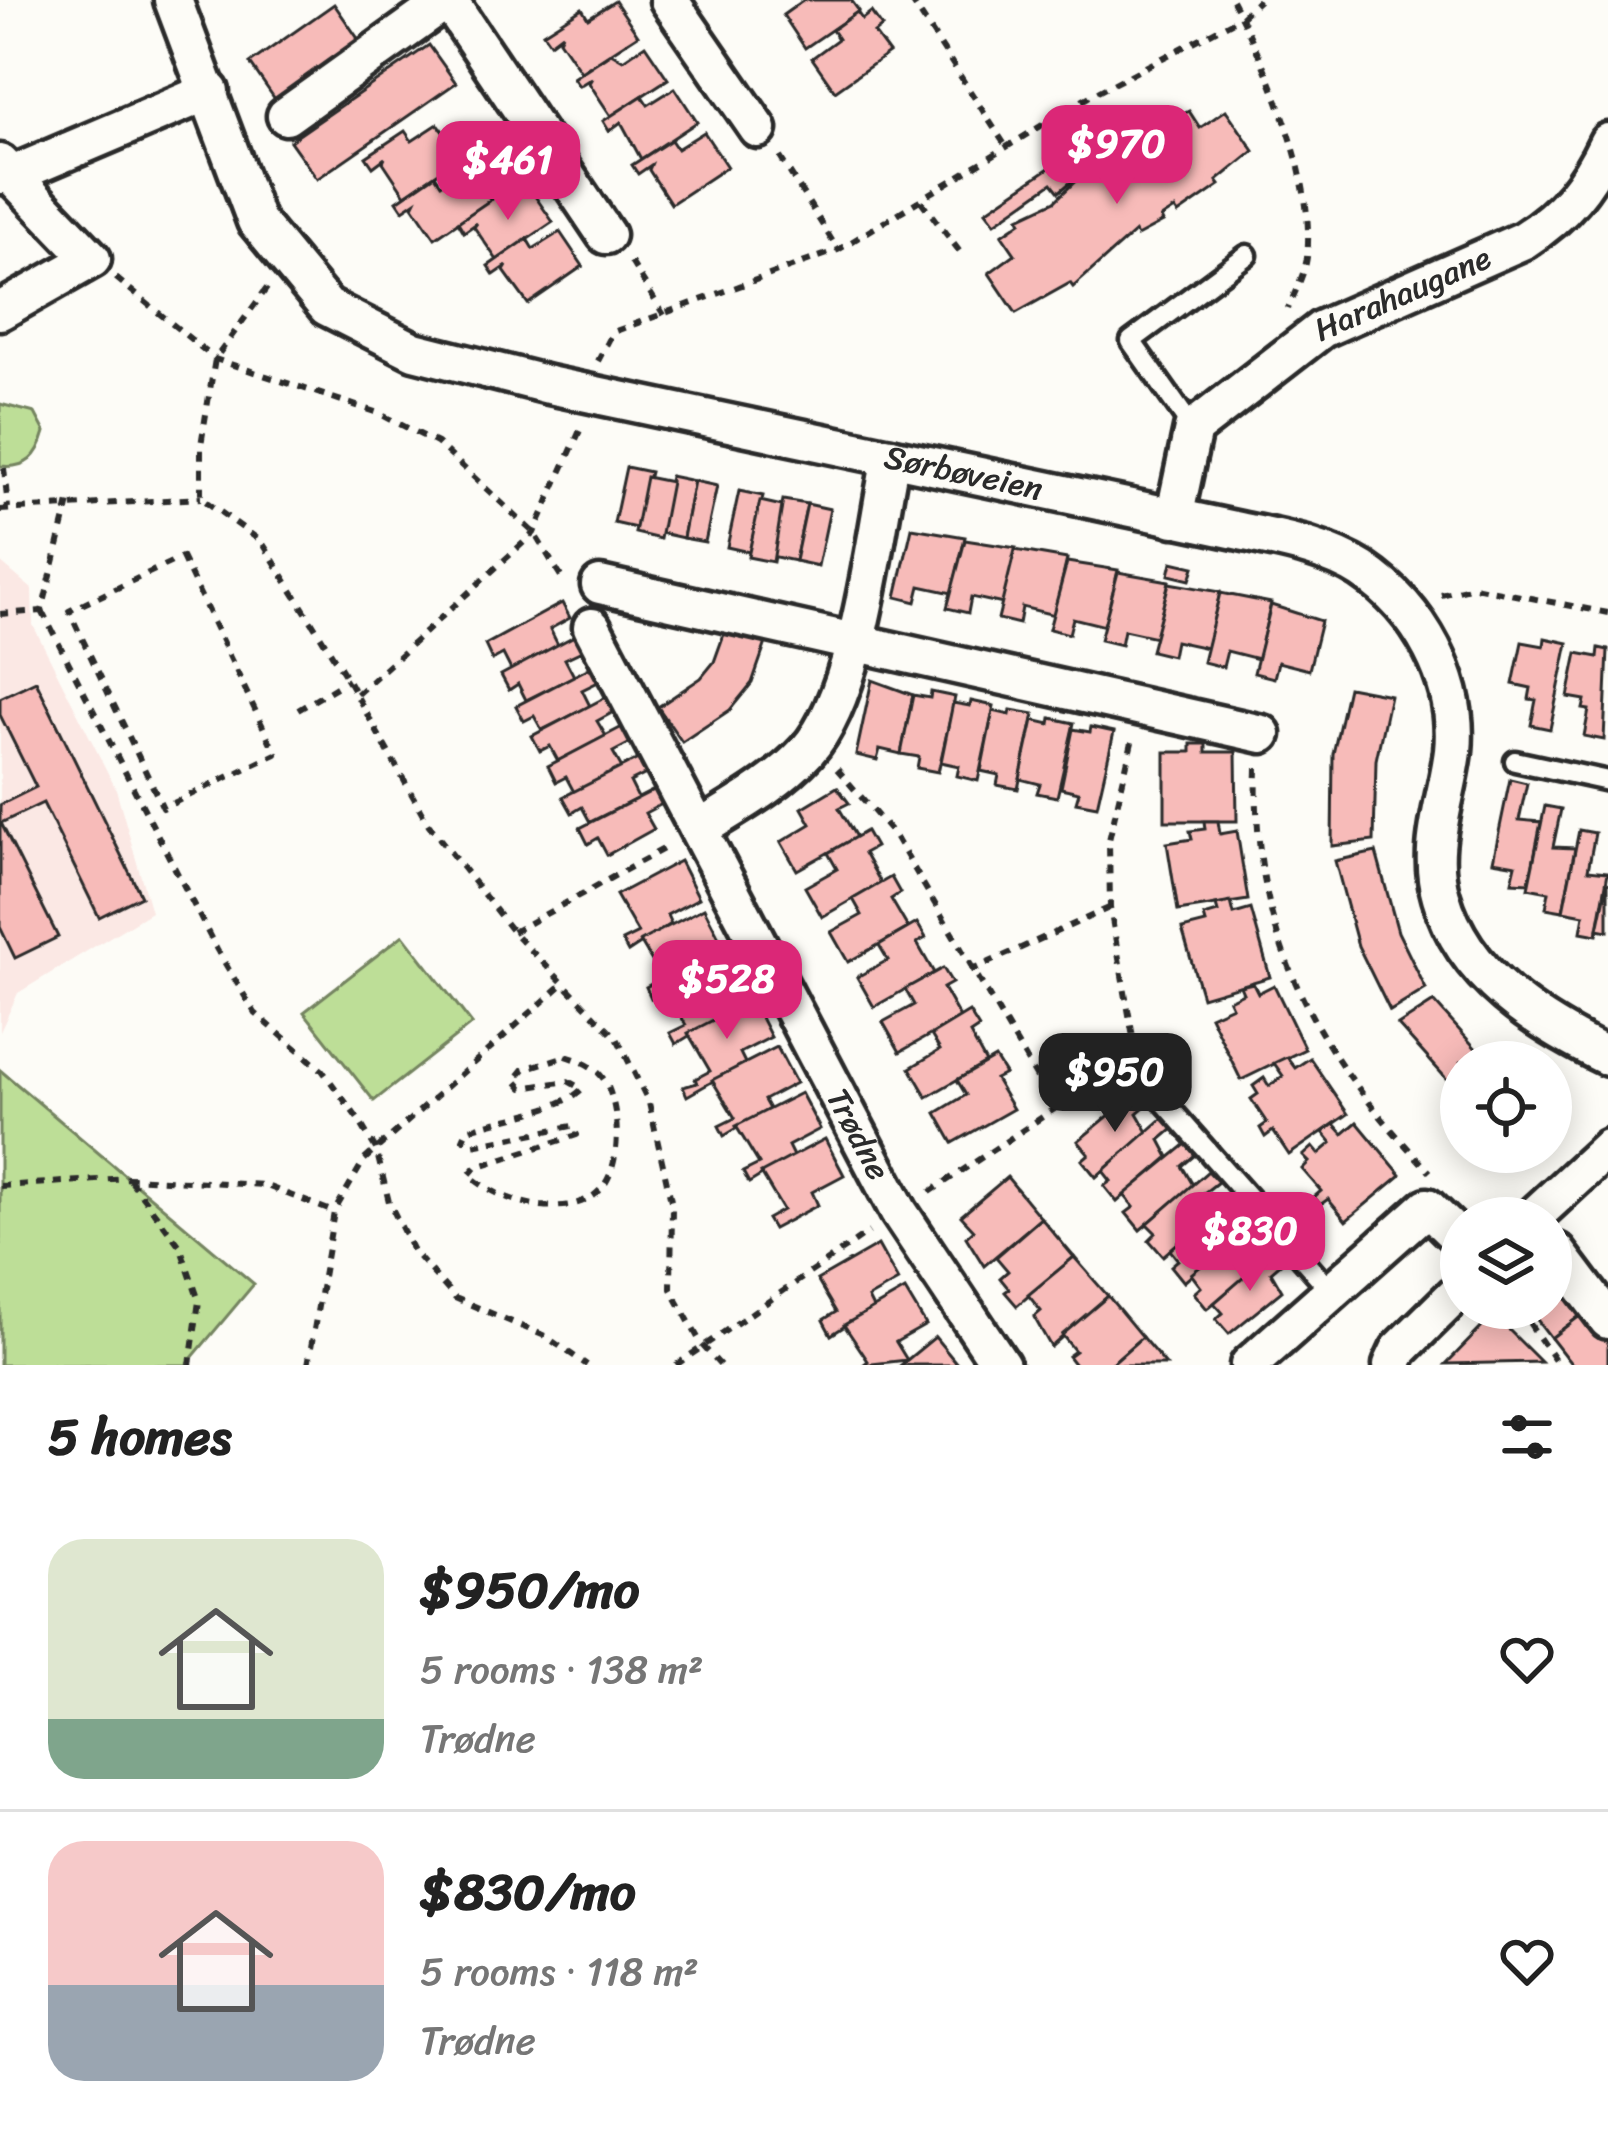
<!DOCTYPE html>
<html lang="en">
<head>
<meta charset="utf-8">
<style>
  body { margin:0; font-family:Sriracha,sans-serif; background:#f2f2f2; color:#222; height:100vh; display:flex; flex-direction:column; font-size:45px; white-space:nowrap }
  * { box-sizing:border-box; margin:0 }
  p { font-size:39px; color:#767676 }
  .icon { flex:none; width:66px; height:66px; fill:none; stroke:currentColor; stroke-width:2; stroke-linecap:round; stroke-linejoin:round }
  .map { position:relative; height:1365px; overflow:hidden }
  .sheet { display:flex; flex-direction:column; background:#fff; flex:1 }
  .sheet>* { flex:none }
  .fabs { position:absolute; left:1440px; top:1041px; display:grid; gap:24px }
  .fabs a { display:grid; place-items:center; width:132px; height:132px; border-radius:50%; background:#fff; box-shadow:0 6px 30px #0003; font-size:60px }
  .price { position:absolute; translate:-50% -102px; padding:0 27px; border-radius:24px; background:#db2777; color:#fff; font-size:39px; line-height:78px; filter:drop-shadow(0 3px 6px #0008) }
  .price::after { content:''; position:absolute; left:50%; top:72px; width:36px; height:27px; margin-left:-18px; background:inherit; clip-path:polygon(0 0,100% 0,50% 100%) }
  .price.current { background:#222; color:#fff }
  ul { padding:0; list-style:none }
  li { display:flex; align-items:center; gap:36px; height:300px; padding:0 48px }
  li+li { border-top:3px solid #e0e0e0 }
  li span { display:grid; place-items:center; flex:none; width:336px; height:240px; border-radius:36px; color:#555 }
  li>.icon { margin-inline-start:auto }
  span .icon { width:144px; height:144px; fill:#fffc; stroke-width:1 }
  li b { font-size:51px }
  h2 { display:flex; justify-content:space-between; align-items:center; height:144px; padding:0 48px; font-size:51px }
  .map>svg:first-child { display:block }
  .built { fill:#fbe8e4 }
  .green { fill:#bdde97; stroke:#748461; stroke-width:3 }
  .building { fill:#f7bbb9; stroke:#2b2b2b; stroke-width:3 }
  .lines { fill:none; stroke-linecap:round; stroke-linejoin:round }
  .service-casing { stroke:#2b2b2b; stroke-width:27 }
  .minor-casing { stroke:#2b2b2b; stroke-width:45 }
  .path { stroke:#2b2b2b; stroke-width:6; stroke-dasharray:9 9; stroke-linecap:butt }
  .service { stroke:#fdfcf7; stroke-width:18 }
  .minor { stroke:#fdfcf7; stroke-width:36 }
  .labels { text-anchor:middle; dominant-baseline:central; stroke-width:10; stroke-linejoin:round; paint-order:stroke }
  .street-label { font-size:33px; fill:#2b2b2b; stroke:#fdfcf7 }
</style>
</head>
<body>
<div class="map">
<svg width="1608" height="1365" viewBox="0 0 1608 1365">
  <rect width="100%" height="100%" fill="#fdfcf7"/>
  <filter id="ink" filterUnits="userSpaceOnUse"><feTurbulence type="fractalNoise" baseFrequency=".00833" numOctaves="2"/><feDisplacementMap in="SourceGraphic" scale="24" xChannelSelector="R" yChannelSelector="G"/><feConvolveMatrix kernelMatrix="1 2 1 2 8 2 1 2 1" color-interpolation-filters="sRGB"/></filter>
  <g filter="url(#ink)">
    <path class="built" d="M 0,562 L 32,589 L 33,625 L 116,789 L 151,912 L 18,993 L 0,1032 Z"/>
    <g class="green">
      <path d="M 0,404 L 35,413 L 45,432 C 38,457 27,469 0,466 Z"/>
      <path d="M 403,935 L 472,1024 L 374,1101 L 304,1012 Z"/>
      <path d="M 0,1070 L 254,1284 L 186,1365 L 0,1365 Z"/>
    </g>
    <g class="building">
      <path d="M 804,0 L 851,0 L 859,11 L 805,48 L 783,15 Z"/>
      <path d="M 615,1 L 638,35 L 581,72 L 559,40 L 562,34 L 550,43 L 543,33 L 582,8 L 588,18 Z"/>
      <path d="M 334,4 L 361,43 L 277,102 L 250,63 Z"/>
      <path d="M 857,12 L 862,19 L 871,12 L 882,27 L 874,33 L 889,53 L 835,91 L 812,58 L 838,39 L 832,30 Z"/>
      <path d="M 429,45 L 456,83 L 317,179 L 290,141 Z"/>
      <path d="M 645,45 L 668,79 L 611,116 L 589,83 L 592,78 L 579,86 L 573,78 L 611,53 L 623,60 Z"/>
      <path d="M 675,88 L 697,122 L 641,159 L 621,122 L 609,131 L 603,121 L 642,96 L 648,105 Z"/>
      <path d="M 1226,110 L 1254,151 L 1217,181 L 1220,185 L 1178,214 L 1175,209 L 1161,218 L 1163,222 L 1137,236 L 1135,232 L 1073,287 L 1070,283 L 1016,313 L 989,273 L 1015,254 L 1002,235 L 1021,222 L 1019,218 L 1055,201 L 1094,163 L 1096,167 L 1108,157 L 1122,177 L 1153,155 L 1141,137 L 1189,111 L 1200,128 Z"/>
      <path d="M 438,124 L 461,157 L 405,195 L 383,162 L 385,158 L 373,167 L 366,157 L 405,131 L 412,141 Z"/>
      <path d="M 704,132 L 727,167 L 671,204 L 649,170 L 651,165 L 638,174 L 632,165 L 671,140 L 677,149 Z"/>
      <path d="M 506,144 L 525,170 L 503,186 L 484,160 Z"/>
      <path d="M 1077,149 L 1090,166 L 1059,192 L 1052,183 L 995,223 L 986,211 Z"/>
      <path d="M 468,168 L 491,200 L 435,238 L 413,206 L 415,202 L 403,210 L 397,201 L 435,175 L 441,184 Z"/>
      <path d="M 530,189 L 553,222 L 497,260 L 474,227 L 477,223 L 464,232 L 458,222 L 496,196 L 503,206 Z"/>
      <path d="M 560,232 L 583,266 L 528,304 L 504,271 L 507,266 L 494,275 L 488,266 L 527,239 L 533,249 Z"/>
      <path d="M 626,467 L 650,472 L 636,528 L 614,523 Z"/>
      <path d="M 670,476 L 694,481 L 683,538 L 661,533 Z"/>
      <path d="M 646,477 L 671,482 L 660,539 L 635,533 Z"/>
      <path d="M 694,481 L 717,486 L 705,542 L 683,538 Z"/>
      <path d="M 739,491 L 763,496 L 749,552 L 727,547 Z"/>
      <path d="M 783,500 L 807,504 L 795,561 L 771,556 Z"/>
      <path d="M 760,501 L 782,506 L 773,562 L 748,557 Z"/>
      <path d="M 807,504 L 830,509 L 818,566 L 795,561 Z"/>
      <path d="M 912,528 L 965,537 L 952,593 L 920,586 L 916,602 L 896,597 Z"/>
      <path d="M 965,540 L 1016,548 L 1003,604 L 971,597 L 968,613 L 947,608 Z"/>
      <path d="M 1015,550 L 1067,559 L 1054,615 L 1022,607 L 1019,624 L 998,619 Z"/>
      <path d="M 1067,562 L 1118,570 L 1105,626 L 1073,618 L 1069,634 L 1049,629 Z"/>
      <path d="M 1172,562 L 1194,567 L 1190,580 L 1169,575 Z"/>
      <path d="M 1118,572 L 1169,581 L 1156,637 L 1124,630 L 1121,645 L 1100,640 Z"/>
      <path d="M 1169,583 L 1220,592 L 1207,648 L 1175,641 L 1172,656 L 1151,651 Z"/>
      <path d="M 1220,593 L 1271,603 L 1258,659 L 1227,651 L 1223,667 L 1203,662 Z"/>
      <path d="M 562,603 L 570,618 L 550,629 L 558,645 L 511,670 L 503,654 L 492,660 L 485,645 Z"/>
      <path d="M 1271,605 L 1321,621 L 1309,670 L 1278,662 L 1274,678 L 1254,673 Z"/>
      <path d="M 728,623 L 768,637 L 752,683 L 730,710 L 682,742 L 658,707 L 701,678 L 714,662 Z"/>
      <path d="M 578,634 L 586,649 L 565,659 L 574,676 L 526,700 L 518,684 L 509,690 L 501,675 Z"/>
      <path d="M 1545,638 L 1568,643 L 1550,729 L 1531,725 L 1536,700 L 1529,699 L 1531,688 L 1513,684 L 1522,642 L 1544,646 Z"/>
      <path d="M 1599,648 L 1608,650 L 1604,740 L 1584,736 L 1589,710 L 1583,709 L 1585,700 L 1568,697 L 1577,653 L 1598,657 Z"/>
      <path d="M 595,665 L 602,680 L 582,690 L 590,706 L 542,730 L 534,716 L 524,721 L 516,706 Z"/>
      <path d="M 872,680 L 913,695 L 901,754 L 880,749 L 877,760 L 856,755 Z"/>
      <path d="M 36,681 L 141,896 L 99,917 L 43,803 L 1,823 L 58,937 L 15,958 L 0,927 L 0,805 L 36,787 L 0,715 L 0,698 Z"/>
      <path d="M 1348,687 L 1390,695 L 1376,760 L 1374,841 L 1332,846 L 1333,754 Z"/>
      <path d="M 931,692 L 955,697 L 938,772 L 917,768 L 919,757 L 901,754 L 913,695 L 930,698 Z"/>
      <path d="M 610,695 L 617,710 L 597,721 L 606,736 L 558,761 L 550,746 L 540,751 L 532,736 Z"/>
      <path d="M 971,701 L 994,706 L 978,781 L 957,776 L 959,766 L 941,762 L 953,703 L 970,706 Z"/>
      <path d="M 1011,710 L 1034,714 L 1018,789 L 997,785 L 999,775 L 981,771 L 993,711 L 1010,715 Z"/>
      <path d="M 1051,718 L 1074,723 L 1057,797 L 1037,793 L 1040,784 L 1020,779 L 1033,720 L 1050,724 Z"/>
      <path d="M 626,725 L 634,741 L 613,752 L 622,768 L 574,792 L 566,777 L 556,782 L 548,766 Z"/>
      <path d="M 1091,727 L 1114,732 L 1097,806 L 1076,802 L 1079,792 L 1061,788 L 1073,729 L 1090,732 Z"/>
      <path d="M 1191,744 L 1206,744 L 1206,752 L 1236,752 L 1237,821 L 1165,821 L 1165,752 L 1191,752 Z"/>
      <path d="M 642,757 L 650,772 L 630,782 L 638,798 L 590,822 L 582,807 L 572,813 L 563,797 Z"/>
      <path d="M 1510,779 L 1527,783 L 1519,820 L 1541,822 L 1529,883 L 1512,882 L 1516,865 L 1493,861 Z"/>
      <path d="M 837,787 L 849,803 L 839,808 L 856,837 L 797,870 L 781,842 L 811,824 L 802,808 Z"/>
      <path d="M 658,788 L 666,802 L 645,813 L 654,829 L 607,855 L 598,838 L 588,844 L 580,828 Z"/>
      <path d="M 1545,806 L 1561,809 L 1553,847 L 1575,848 L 1563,911 L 1546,908 L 1549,892 L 1528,888 Z"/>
      <path d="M 1204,821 L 1218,821 L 1220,834 L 1237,831 L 1248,900 L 1178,911 L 1167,843 L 1192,839 L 1190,831 L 1205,829 Z"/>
      <path d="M 1579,830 L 1595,833 L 1588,870 L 1608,872 L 1597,935 L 1581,932 L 1584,915 L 1563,911 Z"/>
      <path d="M 866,831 L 875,847 L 864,853 L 881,883 L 822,917 L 805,887 L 837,869 L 828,853 Z"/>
      <path d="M 1376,852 L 1398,932 L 1426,989 L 1390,1011 L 1358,946 L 1335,861 Z"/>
      <path d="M 680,861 L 699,898 L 667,915 L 671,924 L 628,952 L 622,941 L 638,933 L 616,895 Z"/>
      <path d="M 891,877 L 900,893 L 891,899 L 908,928 L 848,962 L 831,932 L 862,915 L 853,899 Z"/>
      <path d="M 1608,882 L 1608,931 L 1598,929 Z"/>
      <path d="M 1231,902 L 1234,914 L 1251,909 L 1270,977 L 1202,997 L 1182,929 L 1206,923 L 1204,916 L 1218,912 L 1216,905 Z"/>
      <path d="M 704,908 L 723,945 L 691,961 L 696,971 L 651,998 L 646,987 L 662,978 L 640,941 Z"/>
      <path d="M 917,923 L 926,938 L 917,943 L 934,973 L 874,1007 L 857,977 L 888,960 L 879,945 Z"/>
      <path d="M 728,954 L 747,990 L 715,1007 L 720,1017 L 676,1044 L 670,1033 L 686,1025 L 664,987 Z"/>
      <path d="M 943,968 L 952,983 L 943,988 L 960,1018 L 900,1052 L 883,1022 L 914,1005 L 905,989 Z"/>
      <path d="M 1253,983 L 1258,993 L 1274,985 L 1305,1049 L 1241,1080 L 1210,1016 L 1232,1006 L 1229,1000 L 1243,993 L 1240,986 Z"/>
      <path d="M 752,1000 L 771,1037 L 740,1053 L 745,1063 L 687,1096 L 683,1087 L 697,1083 L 695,1079 L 710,1071 L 688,1033 Z"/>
      <path d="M 1434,1002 L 1488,1062 L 1461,1062 L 1461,1095 L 1398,1025 Z"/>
      <path d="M 969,1012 L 979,1028 L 970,1034 L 986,1063 L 927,1097 L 910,1068 L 940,1050 L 931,1035 Z"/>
      <path d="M 777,1047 L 796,1083 L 764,1100 L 769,1109 L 724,1136 L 719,1126 L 735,1118 L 712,1080 Z"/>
      <path d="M 1287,1057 L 1295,1068 L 1310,1058 L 1348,1114 L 1289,1155 L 1273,1131 L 1265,1137 L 1260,1128 L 1267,1123 L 1251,1099 L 1258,1094 L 1253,1086 L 1264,1078 L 1269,1086 L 1283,1076 L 1274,1063 Z"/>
      <path d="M 995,1058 L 1005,1074 L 995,1079 L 1013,1109 L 953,1143 L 936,1113 L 966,1095 L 957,1080 Z"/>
      <path d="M 1140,1090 L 1150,1102 L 1137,1113 L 1148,1132 L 1096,1177 L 1082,1160 L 1089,1154 L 1078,1141 Z"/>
      <path d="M 801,1093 L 820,1129 L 788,1146 L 793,1156 L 749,1183 L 743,1172 L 759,1164 L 736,1126 Z"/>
      <path d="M 1163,1118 L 1173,1129 L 1160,1140 L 1169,1157 L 1117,1202 L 1104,1186 L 1111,1181 L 1103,1171 Z"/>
      <path d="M 1357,1122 L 1401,1175 L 1346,1221 L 1328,1199 L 1320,1205 L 1314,1197 L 1321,1191 L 1302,1169 L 1309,1162 L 1303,1156 L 1313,1147 L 1319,1154 L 1332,1143 L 1323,1132 L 1334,1124 L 1343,1134 Z"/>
      <path d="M 825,1139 L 844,1175 L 812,1192 L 818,1205 L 773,1229 L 767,1219 L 783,1210 L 761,1173 Z"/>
      <path d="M 1186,1144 L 1195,1155 L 1182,1166 L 1193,1185 L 1140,1230 L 1126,1213 L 1134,1207 L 1124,1195 Z"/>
      <path d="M 1208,1171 L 1218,1182 L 1204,1193 L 1215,1212 L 1163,1256 L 1149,1240 L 1156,1233 L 1147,1224 Z"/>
      <path d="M 1007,1177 L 1041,1218 L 984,1266 L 966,1237 L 974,1230 L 961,1216 Z"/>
      <path d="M 1230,1197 L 1245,1214 L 1229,1228 L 1236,1237 L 1184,1282 L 1171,1266 L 1178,1260 L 1170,1250 Z"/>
      <path d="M 1041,1218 L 1074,1257 L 1017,1306 L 1005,1292 L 1009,1289 L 1000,1278 L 1008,1271 L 996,1257 Z"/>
      <path d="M 1253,1224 L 1262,1235 L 1249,1246 L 1260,1265 L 1207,1309 L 1194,1293 L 1201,1287 L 1191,1274 Z"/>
      <path d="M 878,1245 L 898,1281 L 868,1298 L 873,1308 L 831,1335 L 823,1320 L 836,1312 L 817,1280 Z"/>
      <path d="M 1275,1250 L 1284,1261 L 1271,1272 L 1282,1291 L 1229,1334 L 1216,1319 L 1223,1313 L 1214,1303 Z"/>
      <path d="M 1074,1257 L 1108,1296 L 1051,1347 L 1034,1317 L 1041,1311 L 1028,1295 Z"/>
      <path d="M 1551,1267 L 1585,1312 L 1551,1338 L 1528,1308 L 1551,1308 Z"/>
      <path d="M 905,1290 L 926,1325 L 896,1342 L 907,1360 L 863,1365 L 868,1361 L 844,1325 Z"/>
      <path d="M 1108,1296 L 1142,1337 L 1110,1365 L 1075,1365 L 1068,1356 L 1075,1351 L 1062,1335 Z"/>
      <path d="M 1585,1312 L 1608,1342 L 1608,1365 L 1572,1365 L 1551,1338 Z"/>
      <path d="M 1494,1315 L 1541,1362 L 1446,1364 Z"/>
      <path d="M 935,1337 L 958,1365 L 901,1365 L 907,1360 Z"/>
      <path d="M 1142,1337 L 1166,1365 L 1110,1365 Z"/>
    </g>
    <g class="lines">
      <g class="service-casing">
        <g id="service">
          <path d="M 1193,429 L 1131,341 L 1247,255"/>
          <path d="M 1515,761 L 1608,781"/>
          <path d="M 1143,1078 L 1333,1293"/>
        </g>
      </g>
      <g class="minor-casing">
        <g id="minor">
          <path id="s1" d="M 173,0 L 256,221 L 327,307 L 414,351 L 549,385 L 1240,531 C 1281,540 1326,547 1362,570 C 1420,609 1460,681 1453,751 C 1447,800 1426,847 1441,897 C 1464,977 1538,1023 1608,1057"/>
          <path d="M 448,0 L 606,235"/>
          <path d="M 669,0 L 758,129"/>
          <path d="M 286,116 L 448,0"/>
          <path d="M 0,163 L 92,259 L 0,311"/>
          <path d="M 0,175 L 12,175 L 210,91"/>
          <path id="s2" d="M 1174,518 L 1193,429 L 1322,329 L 1524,240 C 1565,214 1587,186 1608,142"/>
          <path d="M 600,585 L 1262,734"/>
          <path id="s3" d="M 592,627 L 899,1212 L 1001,1365"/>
          <path d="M 701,828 C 738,805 777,784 807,751 C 859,694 875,535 891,457"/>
          <path d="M 1532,1218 L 1608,1148"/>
          <path d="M 1557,1252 L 1608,1320"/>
          <path d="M 1249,1365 L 1427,1207 L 1461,1240"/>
          <path d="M 1392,1365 L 1399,1350 L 1461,1289"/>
        </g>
      </g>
      <g class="path">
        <path d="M 911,0 L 1007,148"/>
        <path d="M 1232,0 C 1268,68 1316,179 1307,257 C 1305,274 1294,293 1288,309"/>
        <path d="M 780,157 L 838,250"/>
        <path d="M 921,201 L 960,252"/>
        <path d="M 631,262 L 664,315"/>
        <path d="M 116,278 L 215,359 L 378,413 L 437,443 L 534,533 L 565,583"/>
        <path d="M 267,288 L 215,359 L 201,445 L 201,498 L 262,542 L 348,680 L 429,825 L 513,932 L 617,1038 L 649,1103 L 672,1205 L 671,1289 L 702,1345 L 720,1365"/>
        <path d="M 598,361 L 613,332 L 838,250 L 1090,96 L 1241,17 L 1259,0"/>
        <path d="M 4,468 L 8,508"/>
        <path d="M 0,510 L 201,498"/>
        <path d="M 182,557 L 276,754 L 163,808 L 69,611 Z"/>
        <path d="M 1441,595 L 1474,587 L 1608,613"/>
        <path d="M 42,611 L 217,950 L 255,1013 L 322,1070 L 358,1119 L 376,1149 L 389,1202 L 413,1251 L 455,1298 L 545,1336 L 587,1365"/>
        <path d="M 0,614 L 42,611 L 69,502"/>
        <path d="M 357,694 L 534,533 L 582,426"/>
        <path d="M 298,710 L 348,680"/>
        <path d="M 1132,742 L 1109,840 L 1110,908 L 1136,1054"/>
        <path d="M 1257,768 C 1251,939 1316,1052 1430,1172"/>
        <path d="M 837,769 L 895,836 L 1056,1110"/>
        <path d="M 513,932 L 667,847"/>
        <path d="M 970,971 L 1109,908"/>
        <path d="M 566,1056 C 582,1061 596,1067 605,1081 C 621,1109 624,1176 593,1196 C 557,1219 498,1201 469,1175 L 476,1167 L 577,1135 L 572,1126 L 473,1145 L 463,1139 L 467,1130 C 498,1119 562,1110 582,1089 L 568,1081 L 522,1088 L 515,1080 L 524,1069 Z"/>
        <path d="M 130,1180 L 180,1246 L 199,1301 L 190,1365"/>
        <path d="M 0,1186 L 129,1178 L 264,1185 L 334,1212"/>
        <path d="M 930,1192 L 1119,1066"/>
        <path d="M 1519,1308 L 1558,1365"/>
        <path d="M 308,1365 L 334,1212 L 364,1160 L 564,983"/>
        <path d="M 676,1365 L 869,1232"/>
      </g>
      <use href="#service" class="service"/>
      <use href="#minor" class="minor"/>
    </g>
  </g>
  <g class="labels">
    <g class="street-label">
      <text stroke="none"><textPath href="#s2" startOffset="342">Harahaugane</textPath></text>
      <text stroke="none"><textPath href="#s1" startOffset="1008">Sørbøveien</textPath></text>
      <text stroke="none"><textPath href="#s3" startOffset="573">Trødne</textPath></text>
    </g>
  </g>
</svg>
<div class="fabs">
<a><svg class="icon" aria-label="locate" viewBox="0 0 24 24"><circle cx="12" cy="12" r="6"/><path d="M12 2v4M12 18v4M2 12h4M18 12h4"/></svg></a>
<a><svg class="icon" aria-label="layers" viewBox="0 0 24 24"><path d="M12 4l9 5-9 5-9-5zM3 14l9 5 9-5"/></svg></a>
</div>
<b class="price" style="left:1117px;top:207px">$970</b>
<b class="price" style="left:508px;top:223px">$461</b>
<b class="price" style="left:727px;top:1042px">$528</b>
<b class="price current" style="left:1115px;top:1135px">$950</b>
<b class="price" style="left:1250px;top:1294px">$830</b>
</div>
<section class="sheet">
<h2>5 homes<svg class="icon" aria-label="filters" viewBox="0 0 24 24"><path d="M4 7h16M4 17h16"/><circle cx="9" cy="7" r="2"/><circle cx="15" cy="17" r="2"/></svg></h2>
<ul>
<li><span style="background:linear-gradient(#dfe7d0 75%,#7fa58c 0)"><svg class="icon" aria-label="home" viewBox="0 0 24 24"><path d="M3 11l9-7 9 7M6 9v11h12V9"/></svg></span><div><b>$950/mo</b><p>5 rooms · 138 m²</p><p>Trødne</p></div><svg class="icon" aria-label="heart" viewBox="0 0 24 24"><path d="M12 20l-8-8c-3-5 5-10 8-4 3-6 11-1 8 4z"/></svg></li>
<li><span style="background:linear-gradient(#f6c9c9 60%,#9aa5b1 0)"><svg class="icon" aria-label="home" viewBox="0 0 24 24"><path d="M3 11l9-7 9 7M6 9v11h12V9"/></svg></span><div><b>$830/mo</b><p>5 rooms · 118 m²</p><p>Trødne</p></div><svg class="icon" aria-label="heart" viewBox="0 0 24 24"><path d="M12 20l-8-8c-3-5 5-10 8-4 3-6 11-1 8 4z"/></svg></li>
</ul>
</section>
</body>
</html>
